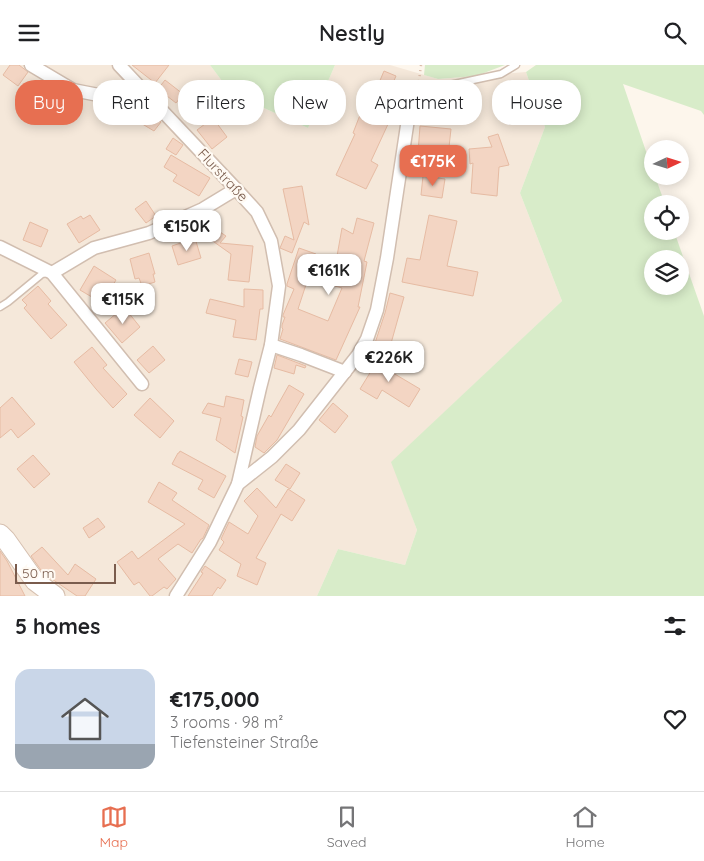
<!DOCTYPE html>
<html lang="en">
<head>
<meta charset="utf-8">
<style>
  body { margin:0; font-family:Quicksand,sans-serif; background:#f6f6f6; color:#202124; height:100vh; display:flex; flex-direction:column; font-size:19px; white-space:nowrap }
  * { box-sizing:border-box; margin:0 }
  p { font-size:16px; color:#757577 }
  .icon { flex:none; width:28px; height:28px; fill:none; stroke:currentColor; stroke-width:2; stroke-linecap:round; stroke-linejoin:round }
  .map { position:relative; height:531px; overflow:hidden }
  .drawer { display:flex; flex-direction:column; background:#fff; flex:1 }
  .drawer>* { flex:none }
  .guide { position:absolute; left:15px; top:15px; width:675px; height:45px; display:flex; gap:10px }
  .needle { width:32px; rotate:86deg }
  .tools { position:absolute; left:644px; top:75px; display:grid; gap:10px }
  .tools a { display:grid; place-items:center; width:45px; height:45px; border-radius:50%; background:#fff; box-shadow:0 2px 12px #0003; font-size:25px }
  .scale { position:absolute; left:15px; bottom:12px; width:101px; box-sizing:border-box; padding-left:5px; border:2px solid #7a5c4d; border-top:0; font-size:14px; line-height:18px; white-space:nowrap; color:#7a5c4d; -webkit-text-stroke:4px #fffaf3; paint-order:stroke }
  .price { position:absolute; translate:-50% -42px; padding:0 11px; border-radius:10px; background:#fff; color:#222; font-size:16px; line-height:32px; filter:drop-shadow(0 1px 2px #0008) }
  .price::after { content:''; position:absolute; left:50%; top:30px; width:15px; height:11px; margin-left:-8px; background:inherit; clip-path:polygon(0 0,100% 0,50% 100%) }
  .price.on { background:#e76f51; color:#fff }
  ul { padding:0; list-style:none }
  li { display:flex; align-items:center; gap:15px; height:125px; padding:0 15px }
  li+li { border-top:1px solid #e0e0e0 }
  li span { display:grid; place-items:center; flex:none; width:140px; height:100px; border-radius:15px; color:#555 }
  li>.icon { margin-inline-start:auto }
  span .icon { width:60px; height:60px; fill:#fffc; stroke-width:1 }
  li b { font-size:21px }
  h2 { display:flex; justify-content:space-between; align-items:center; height:60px; padding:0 15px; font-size:21px }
  .pill { padding:0 18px; border-radius:20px; background:#fff; box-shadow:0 2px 12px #0003; font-size:18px; line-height:45px }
  .pill.on { background:#e76f51; color:#fff }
  header { display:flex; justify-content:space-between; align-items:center; height:65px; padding:0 15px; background:#fff; font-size:22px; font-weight:600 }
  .menu { display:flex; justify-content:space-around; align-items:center; height:70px; border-top:1px solid #e0e0e0; background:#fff; font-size:14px; color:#757577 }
  .menu a { display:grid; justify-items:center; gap:2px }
  .menu .on { color:#e76f51 }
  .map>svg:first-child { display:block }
  .residential { fill:#f5e8da }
  .green { fill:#d8ecc9; fill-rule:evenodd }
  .building { fill:#f3d5c3; stroke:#e6bba3 }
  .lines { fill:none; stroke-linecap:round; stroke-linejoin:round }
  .lane-casing { stroke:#d1beb0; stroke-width:9 }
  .street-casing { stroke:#d1beb0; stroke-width:15 }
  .secondary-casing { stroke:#d6c0b0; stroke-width:21 }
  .path { stroke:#d9b8a5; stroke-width:2.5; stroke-dasharray:1 4; stroke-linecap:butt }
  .lane { stroke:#fff; stroke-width:6 }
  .street { stroke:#fff; stroke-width:12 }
  .secondary { stroke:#fff; stroke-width:19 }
  .labels { text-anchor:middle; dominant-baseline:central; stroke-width:4.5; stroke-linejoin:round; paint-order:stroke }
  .street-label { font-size:14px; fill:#7a5c4d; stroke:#fffaf3 }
</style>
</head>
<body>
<header><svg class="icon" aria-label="menu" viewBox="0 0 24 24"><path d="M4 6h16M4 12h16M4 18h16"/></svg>Nestly<svg class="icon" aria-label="search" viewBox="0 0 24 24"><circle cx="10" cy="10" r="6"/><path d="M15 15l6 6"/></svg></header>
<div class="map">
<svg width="704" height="531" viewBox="0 0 704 531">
  <rect width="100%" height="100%" fill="#fdf6ec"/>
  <path class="residential" d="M 0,0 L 210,0 L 231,28 L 308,63 L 335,0 L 390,0 L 438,14 L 526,7 L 545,62 L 520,128 L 562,236 L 392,397 L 417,465 L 405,500 L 338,484 L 317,531 L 0,531 Z"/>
  <g class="green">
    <path d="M 210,0 L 335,0 L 308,63 L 231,28 Z"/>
    <path d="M 425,0 L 505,0 L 476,11 L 438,14 L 424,10 Z"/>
    <path d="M 536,0 L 704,0 L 704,50 L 701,46 L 623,19 L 652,104 L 652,111 L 655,111 L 665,139 L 652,139 L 652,166 L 674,166 L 704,251 L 704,531 L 317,531 L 338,484 L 405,500 L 417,465 L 391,397 L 562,236 L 520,128 L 545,62 L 526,7 ZM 652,194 L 680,194 L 680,221 L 652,221 Z"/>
  </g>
  <g class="building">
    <path d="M 10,0 L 19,0 L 28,7 L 18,21 L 3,10 Z"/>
    <path d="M 132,0 L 169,0 L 155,18 Z"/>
    <path d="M 384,6 L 396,11 L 378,52 L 389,57 L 371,96 L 378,100 L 366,124 L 336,110 L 355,69 L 353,68 L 362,45 L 370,31 L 373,32 Z"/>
    <path d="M 165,15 L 183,29 L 176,38 L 158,24 Z"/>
    <path d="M 145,47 L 161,57 L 154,66 L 139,57 Z"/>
    <path d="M 213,53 L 227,72 L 212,84 L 197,65 Z"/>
    <path d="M 420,61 L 451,64 L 448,91 L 418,88 Z"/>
    <path d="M 498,69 L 509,100 L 499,102 L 497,131 L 471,128 L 473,98 L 470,99 L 469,84 L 492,82 L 488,72 Z"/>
    <path d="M 173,73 L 183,80 L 176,90 L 166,84 Z"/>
    <path d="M 171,90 L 210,113 L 199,131 L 173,116 L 177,110 L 164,102 Z"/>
    <path d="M 423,111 L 445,114 L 442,133 L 421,130 Z"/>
    <path d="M 302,121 L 309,160 L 304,157 L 292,188 L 280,183 L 285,171 L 294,175 L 283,124 Z"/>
    <path d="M 146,136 L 156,151 L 146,158 L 135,144 Z"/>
    <path d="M 90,150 L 100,165 L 79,178 L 67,159 L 81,151 L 83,154 Z"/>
    <path d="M 429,150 L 457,156 L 447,201 L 478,207 L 473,231 L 402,217 L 407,193 L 420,195 Z"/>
    <path d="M 357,153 L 374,158 L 364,196 L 367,197 L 358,242 L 360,242 L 336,295 L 280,274 L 283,264 L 282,263 L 282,260 L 285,252 L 283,252 L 283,250 L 294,224 L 287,221 L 287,219 L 299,183 L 316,189 L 298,244 L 328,256 L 342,223 L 335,221 L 341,192 L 337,191 L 342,163 L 353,169 Z"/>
    <path d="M 30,157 L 48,165 L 41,182 L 23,175 Z"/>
    <path d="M 214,163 L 226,171 L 220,178 L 253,181 L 249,217 L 228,215 L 231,189 L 207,172 Z"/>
    <path d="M 195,173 L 201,193 L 178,200 L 172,181 Z"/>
    <path d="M 149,188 L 155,209 L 153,209 L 155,217 L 142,221 L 139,213 L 135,214 L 130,194 Z"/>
    <path d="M 94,201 L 116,215 L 102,238 L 80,225 Z"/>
    <path d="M 38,221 L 51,236 L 48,239 L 67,260 L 51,274 L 24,243 L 27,240 L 22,235 Z"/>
    <path d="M 244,224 L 263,225 L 263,244 L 260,244 L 256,275 L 233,272 L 236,255 L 206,248 L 210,234 L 244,242 Z"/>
    <path d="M 390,228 L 404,232 L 390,282 L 375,278 L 385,248 Z"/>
    <path d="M 124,242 L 140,262 L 122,278 L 105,258 Z"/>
    <path d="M 153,281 L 165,295 L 149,308 L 137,295 Z"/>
    <path d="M 92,282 L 107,300 L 103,303 L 127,329 L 113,343 L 96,324 L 74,297 Z"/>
    <path d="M 277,290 L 306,301 L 305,303 L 296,300 L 294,309 L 274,303 Z"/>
    <path d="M 381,290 L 398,300 L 393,308 L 420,324 L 409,342 L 382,325 L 377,334 L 360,324 Z"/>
    <path d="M 239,294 L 252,297 L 248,312 L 235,309 Z"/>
    <path d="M 289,320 L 304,329 L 277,375 L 264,388 L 255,382 L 257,371 L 269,350 L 271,352 Z"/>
    <path d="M 226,331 L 244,335 L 241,351 L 243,352 L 235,388 L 216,375 L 221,353 L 202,348 L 208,338 L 224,342 Z"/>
    <path d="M 12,332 L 35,359 L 18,373 L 11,364 L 0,373 L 0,343 Z"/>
    <path d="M 150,333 L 174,356 L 160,373 L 134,350 Z"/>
    <path d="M 333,338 L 348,351 L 335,368 L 319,355 Z"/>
    <path d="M 180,386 L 226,411 L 214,433 L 198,424 L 203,415 L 172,399 L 178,388 L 179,388 Z"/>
    <path d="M 33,390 L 50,409 L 34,423 L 17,404 Z"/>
    <path d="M 286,399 L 300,408 L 290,424 L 275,415 Z"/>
    <path d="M 159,417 L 177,428 L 172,435 L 209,460 L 203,473 L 202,474 L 201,474 L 192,488 L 178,479 L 158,494 L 176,514 L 167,524 L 164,522 L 152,531 L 150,531 L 139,517 L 134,520 L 117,497 L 132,486 L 138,494 L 185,459 L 148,437 Z"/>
    <path d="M 257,423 L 276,443 L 288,424 L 305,435 L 292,456 L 281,449 L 256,493 L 266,498 L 257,520 L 237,511 L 241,499 L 219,485 L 224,477 L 221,474 L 229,457 L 248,469 L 258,451 L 244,436 Z"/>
    <path d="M 98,453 L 105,462 L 89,473 L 83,463 Z"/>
    <path d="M 42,482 L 68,510 L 75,499 L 96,514 L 85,531 L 77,531 L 43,508 L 31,491 Z"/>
    <path d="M 0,486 L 7,496 L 25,531 L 0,531 Z"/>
    <path d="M 205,501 L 226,515 L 220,524 L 218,522 L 212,531 L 188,531 L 203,508 L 201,507 Z"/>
  </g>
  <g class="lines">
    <g class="lane-casing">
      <g id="lane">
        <path d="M 417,27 L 501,9 L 516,0"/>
        <path d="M 0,242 L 8,237 L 42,209 L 48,208"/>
      </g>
    </g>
    <g class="street-casing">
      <g id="street">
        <path d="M 31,0 L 73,25 L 119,34 L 149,32"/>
        <path d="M 119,0 L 236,124 L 257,147 L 271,176 L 279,221 L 271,280 L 260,323 L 238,419"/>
        <path d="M 0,182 L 52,208 L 142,319"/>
        <path d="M 52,208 L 94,183 L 149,168 L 203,144 L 236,124"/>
        <path d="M 271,280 L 301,290 L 345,307"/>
        <path d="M 176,531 L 210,477 L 238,419 L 272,392 L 299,365 L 358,290 L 367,274 L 377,245 L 387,193 L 408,54 L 417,27"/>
      </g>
    </g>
    <g class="secondary-casing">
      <path id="secondary" d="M 0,469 L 6,475 L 35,516 L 55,531"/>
    </g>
    <path class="path" d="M 419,16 L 421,0"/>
    <use href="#lane" class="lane"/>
    <use href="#street" class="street"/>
    <use href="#secondary" class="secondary"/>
  </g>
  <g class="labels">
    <g class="street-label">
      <text transform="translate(223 110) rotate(47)">Flurstraße</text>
    </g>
  </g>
</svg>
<div class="tools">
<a><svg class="needle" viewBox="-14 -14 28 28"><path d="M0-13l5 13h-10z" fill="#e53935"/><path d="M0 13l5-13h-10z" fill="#757577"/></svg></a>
<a><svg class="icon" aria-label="locate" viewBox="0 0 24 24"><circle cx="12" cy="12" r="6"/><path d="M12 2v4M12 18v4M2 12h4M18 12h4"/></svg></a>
<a><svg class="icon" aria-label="layers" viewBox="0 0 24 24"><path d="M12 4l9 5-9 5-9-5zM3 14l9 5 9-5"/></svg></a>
</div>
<div class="scale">50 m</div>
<b class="price on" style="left:433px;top:122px">€175K</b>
<b class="price" style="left:187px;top:187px">€150K</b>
<b class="price" style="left:329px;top:231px">€161K</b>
<b class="price" style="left:123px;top:260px">€115K</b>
<b class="price" style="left:389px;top:318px">€226K</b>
<div class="guide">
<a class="pill on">Buy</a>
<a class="pill">Rent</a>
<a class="pill">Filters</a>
<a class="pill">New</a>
<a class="pill">Apartment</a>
<a class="pill">House</a>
</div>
</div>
<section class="drawer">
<h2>5 homes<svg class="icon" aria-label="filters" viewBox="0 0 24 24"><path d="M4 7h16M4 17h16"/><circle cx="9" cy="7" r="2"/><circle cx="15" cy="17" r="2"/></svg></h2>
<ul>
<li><span style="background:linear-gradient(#c9d6e8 75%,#9aa5b1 0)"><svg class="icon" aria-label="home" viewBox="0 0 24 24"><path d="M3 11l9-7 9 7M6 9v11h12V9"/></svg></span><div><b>€175,000</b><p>3 rooms · 98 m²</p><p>Tiefensteiner Straße</p></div><svg class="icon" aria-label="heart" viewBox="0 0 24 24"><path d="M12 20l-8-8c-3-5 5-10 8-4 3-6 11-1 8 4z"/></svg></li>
</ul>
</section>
<nav class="menu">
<a class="on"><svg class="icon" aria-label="map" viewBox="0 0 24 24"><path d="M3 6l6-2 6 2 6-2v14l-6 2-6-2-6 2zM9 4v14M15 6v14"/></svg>Map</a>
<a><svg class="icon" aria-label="saved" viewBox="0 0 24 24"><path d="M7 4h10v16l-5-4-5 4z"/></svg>Saved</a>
<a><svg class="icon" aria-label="home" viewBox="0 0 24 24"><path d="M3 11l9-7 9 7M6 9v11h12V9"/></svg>Home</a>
</nav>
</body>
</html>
